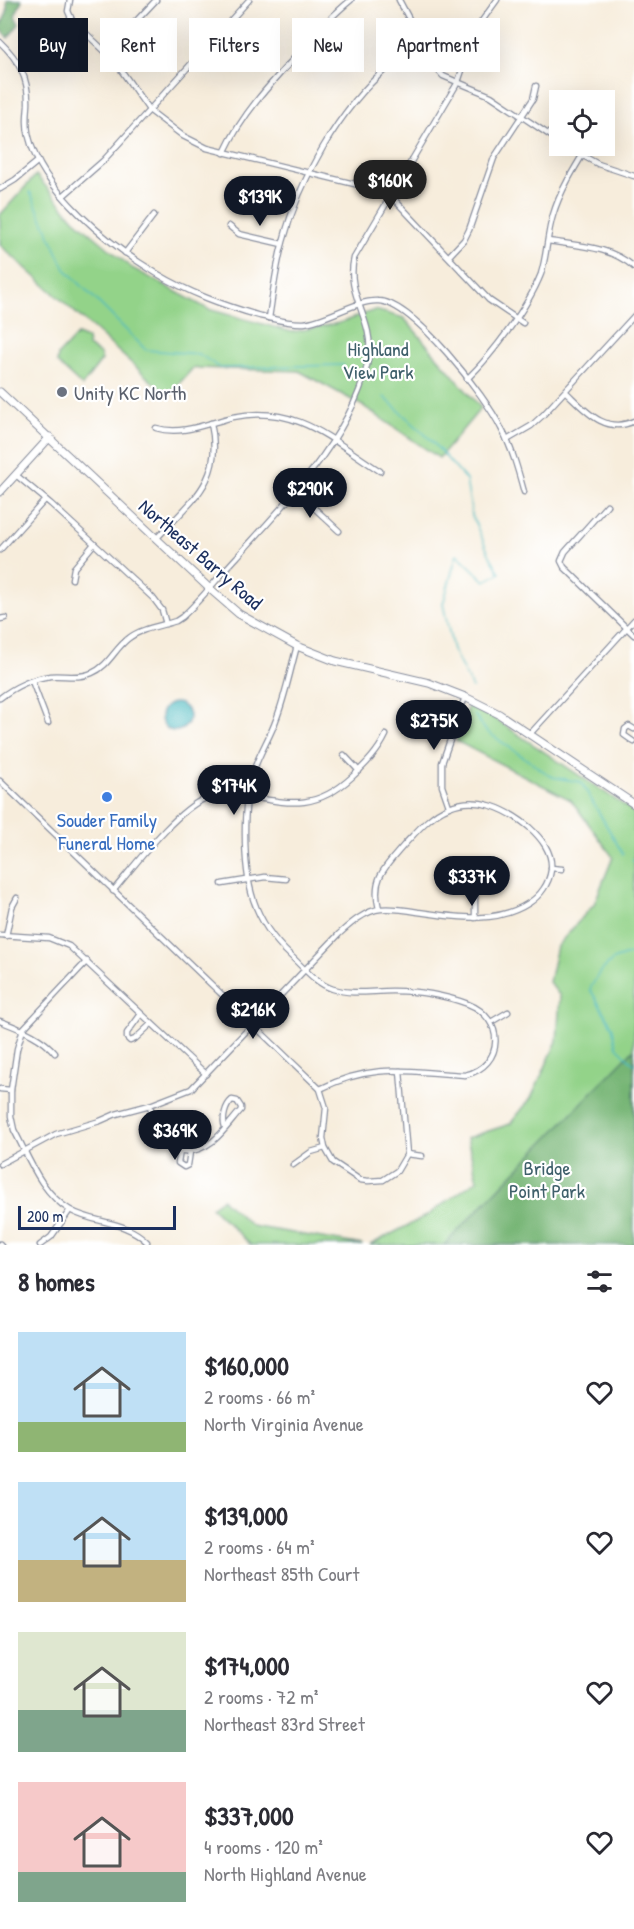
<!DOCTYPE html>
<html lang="en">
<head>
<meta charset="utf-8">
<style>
  body { margin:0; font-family:"Patrick Hand",sans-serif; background:#f7f7f7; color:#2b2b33; height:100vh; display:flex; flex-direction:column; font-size:22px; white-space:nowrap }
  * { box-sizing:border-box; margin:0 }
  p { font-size:20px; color:#7c7c81 }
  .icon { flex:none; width:33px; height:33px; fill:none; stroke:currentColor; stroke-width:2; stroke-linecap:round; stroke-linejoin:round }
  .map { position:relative; height:1245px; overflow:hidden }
  .sheet { display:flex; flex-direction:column; background:#fff; flex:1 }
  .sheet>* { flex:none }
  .top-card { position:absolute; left:18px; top:18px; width:598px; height:54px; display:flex; gap:12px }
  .fabs { position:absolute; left:549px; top:90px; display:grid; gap:12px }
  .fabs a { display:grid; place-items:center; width:66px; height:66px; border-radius:0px; background:#fff; box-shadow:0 6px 24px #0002; font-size:30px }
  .scale { position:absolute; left:18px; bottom:15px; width:158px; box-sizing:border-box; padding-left:6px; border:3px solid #1b2f5e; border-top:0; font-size:16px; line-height:21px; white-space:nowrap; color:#1b2f5e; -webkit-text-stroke:4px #fff; paint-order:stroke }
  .price { position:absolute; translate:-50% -51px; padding:0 14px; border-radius:21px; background:#111827; color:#fff; font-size:20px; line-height:39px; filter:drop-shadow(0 2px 3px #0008) }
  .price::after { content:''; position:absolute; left:50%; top:36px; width:18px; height:14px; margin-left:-9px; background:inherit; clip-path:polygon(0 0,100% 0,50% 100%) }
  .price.current { background:#222; color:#fff }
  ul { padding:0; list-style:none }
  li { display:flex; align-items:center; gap:18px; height:150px; padding:0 18px }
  li span { display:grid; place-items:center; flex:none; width:168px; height:120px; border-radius:0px; color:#555 }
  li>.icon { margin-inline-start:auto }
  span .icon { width:72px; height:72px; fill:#fffc; stroke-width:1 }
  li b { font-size:26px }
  h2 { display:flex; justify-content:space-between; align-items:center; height:72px; padding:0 18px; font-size:26px }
  .tag { padding:0 21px; border-radius:0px; background:#fff; box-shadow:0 6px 24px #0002; font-size:21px; line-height:54px }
  .tag.current { background:#111827; color:#fff }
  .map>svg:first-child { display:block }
  .green { fill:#93d389; stroke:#578174; stroke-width:1.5 }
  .forest { fill:#76b575; stroke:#48726a; stroke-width:1.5 }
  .water { fill:#49b9bf; stroke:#32748e; stroke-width:1.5 }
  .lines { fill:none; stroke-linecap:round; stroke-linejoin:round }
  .stream { stroke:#49b9bf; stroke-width:1.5 }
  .street-casing { stroke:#898e9d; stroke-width:7 }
  .secondary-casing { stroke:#898e9d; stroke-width:9 }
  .street { stroke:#fff; stroke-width:4.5 }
  .secondary { stroke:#fff; stroke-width:7 }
  .worship-dot { fill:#6b7280; stroke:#fff; stroke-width:2 }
  .shop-dot { fill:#3f7fe0; stroke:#fff; stroke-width:2 }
  .labels { text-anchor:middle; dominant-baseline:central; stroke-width:4.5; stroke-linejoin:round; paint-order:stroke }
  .park-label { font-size:20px; fill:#3f606b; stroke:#fff }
  .worship-label { font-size:20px; fill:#5b616d; stroke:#fff; text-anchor:start }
  .street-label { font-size:20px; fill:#1b2f5e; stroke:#fff }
  .shop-label { font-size:20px; fill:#366cbe; stroke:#fff }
</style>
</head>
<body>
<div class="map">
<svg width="634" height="1245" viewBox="0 0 634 1245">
  <rect width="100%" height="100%" fill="#fff"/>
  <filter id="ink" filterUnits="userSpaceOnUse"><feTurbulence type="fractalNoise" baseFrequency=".0167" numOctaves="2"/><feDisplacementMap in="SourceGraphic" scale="12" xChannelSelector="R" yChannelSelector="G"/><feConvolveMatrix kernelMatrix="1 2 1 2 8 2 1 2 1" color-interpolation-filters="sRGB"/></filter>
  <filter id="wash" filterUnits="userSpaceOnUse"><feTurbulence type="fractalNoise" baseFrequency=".008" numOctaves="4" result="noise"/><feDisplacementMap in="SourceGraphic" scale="24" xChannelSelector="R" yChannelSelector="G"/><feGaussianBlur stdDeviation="1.35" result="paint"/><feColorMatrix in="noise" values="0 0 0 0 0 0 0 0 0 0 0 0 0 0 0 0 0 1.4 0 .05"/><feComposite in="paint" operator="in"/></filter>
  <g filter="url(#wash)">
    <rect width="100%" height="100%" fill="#f7eddc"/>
    <g class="green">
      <path d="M 36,175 L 74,219 L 132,268 L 208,309 L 292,332 L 339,323 L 375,310 L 404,318 L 481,408 L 439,458 L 363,406 L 299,371 L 193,368 L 168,396 L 0,245 L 0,215 Z"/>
      <path d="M 77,335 L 87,339 L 88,346 L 100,354 L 102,360 L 82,386 L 57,363 L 58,355 Z"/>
      <path d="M 468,706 L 492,717 L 634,812 L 634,1181 L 579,1245 L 370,1245 L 426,1216 L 477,1180 L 467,1138 L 510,1124 L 531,1098 L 557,1041 L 560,996 L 549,982 L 557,946 L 594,904 L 613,857 L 571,800 L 456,741 Z"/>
      <path d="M 222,1199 L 252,1226 L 363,1245 L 251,1245 L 211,1207 Z"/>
    </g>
    <g class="forest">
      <path d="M 7,0 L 22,0 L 15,16 L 19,24 L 8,38 L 0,28 L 7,12 Z"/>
      <path d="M 634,1049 L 634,1245 L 444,1245 Z"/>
    </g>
    <circle class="water" cx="175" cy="717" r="14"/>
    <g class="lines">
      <g class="stream">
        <path d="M 30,192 L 65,269 L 146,350 L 199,354 L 220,368 L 344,365"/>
        <path d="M 384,397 L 429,438 L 466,480 L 472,516 L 490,556 L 500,573 L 485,581 L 457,554 L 443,604 L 453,650 L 472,688"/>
        <path d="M 474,714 L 486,731 L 552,777 L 581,782 L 623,854"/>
        <path d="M 632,860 L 634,861"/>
        <path d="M 634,953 L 613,960 L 599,973 L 590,989 L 612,1026 L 617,1047 L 634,1064"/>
      </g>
    </g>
  </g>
  <g filter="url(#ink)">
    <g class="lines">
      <g class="street-casing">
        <g id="street">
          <path d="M 70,0 L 68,11 L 72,20 L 114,60 L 149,110 L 183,136 L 207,148 L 371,188 L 391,196 L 489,300 L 523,323"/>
          <path d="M 399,0 L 434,66 L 443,76 L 491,96 L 560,142"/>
          <path d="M 0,42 C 19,60 29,79 28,105 C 27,116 26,126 29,137 C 41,190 111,246 156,273 C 189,293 223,305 260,316 C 274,319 290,324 304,323 C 328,320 356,300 378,301 C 413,301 486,397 501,428 C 512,448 518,470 524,492"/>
          <path d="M 107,52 L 156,0"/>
          <path d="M 565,146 L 598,164 L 634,176"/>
          <path d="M 224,153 C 242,114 270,84 299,53 C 315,34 331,16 351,0"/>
          <path d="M 0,189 L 15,180 L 37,162"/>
          <path d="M 63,196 L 103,161 L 249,0"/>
          <path d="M 229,226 L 239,234 L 282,244"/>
          <path d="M 548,241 C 578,246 610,246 634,267"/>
          <path d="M 125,253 L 154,215"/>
          <path d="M 449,256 L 464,240 L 469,230 L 494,158 L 533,99 L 536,86"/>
          <path d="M 269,318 C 273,293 276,266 283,242 C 299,180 339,109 388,67 C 398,59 411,53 423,46"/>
          <path d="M 467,379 C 493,354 528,307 541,274 C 547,255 547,234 553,215 C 560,191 575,167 588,146"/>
          <path d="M 566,392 C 585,410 605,435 634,421"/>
          <path d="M 156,428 C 182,436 208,423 233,417 C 296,404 330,439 380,471"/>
          <path d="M 507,440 L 531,426 L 543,415 L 634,316"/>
          <path d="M 16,475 L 51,504 L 153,598 L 162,610 L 166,624"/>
          <path d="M 297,492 L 339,531"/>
          <path d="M 607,505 L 565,552 L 561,561 L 564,567 L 634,635"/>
          <path d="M 156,539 C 192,500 224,481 211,423"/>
          <path d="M 0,550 L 45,500"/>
          <path d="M 72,579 L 74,568 L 94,544"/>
          <path d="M 0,619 L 5,618"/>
          <path d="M 297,646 C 290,671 285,697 276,720 C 269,740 256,758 251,779 C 246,796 245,815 245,833 C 245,883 252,920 291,956 C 303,967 316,984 333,989 C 352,995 372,991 392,991 C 416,991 444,995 468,1004 C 505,1018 505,1066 465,1075 C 408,1072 374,1062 320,1089"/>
          <path d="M 32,681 L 48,723"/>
          <path d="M 0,698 C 14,687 33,678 51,676 C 64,675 79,679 92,673 C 109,666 115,648 129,638 C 142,628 161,626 176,621 L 182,617 C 202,599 219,576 238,556 C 286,503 358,429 369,355 C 374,320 345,294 354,258 L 458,82 L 476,29 L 497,0"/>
          <path d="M 634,729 L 629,726 L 625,729 L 624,735 L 634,742"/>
          <path d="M 529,735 L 634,620"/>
          <path d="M 344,755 L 359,771"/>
          <path d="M 0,781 L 320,1089 L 326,1108 L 323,1138 L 325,1148 L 333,1162 L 360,1180 L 368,1181 L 383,1180 L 397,1171 L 407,1154 L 400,1071"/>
          <path d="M 449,806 L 442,786 L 442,763 L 465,697"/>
          <path d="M 551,868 L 562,869"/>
          <path d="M 222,884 L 265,877 L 286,879"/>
          <path d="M 475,887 L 475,918"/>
          <path d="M 113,891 C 135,865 176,810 206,798 C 220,793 232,794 246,796 C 291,804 316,810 352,777 C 366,764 378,752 386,735"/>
          <path d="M 0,935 L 49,938 L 69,946 L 206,1074"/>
          <path d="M 6,936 L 12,907 L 17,898"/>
          <path d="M 87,961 L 23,1029 L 17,1049 L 11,1090 L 11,1116 L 14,1130 C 29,1158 41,1193 70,1210 C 94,1224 126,1220 147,1242"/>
          <path d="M 141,1014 L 127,1033 L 127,1038 L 130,1041 L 135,1039 L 151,1024"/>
          <path d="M 0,1021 C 20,1029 41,1036 55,1053"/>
          <path d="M 491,1022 L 508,1012"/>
          <path d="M 0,1089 L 11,1090"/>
          <path d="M 150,1105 C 156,1138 178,1167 213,1141 C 223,1133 232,1120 241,1110 L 241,1107 L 237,1101 L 232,1100 C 225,1106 222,1119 225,1127"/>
          <path d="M 180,1151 L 178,1163 L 184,1167 L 188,1165 L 190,1152"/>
          <path d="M 407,1154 L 422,1156"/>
          <path d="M 0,1164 L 56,1134 L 100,1121 L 116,1114 L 150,1105 L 191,1089 L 339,934 C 350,924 366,910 381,909 C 393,908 406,910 418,912 C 455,917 495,925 529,903 C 540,896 549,884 551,870 C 553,852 541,838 529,827 C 507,809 477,795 449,807 C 431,814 417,831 404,845 C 385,867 371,878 379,909"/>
          <path d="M 293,1165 L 311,1152 L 325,1148"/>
          <path d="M 0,1244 L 1,1245"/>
          <path d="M 40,1245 L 51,1237 L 70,1210"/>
        </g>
      </g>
      <g class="secondary-casing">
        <g id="secondary">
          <path d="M 0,392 L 209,588 L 239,614 L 297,646 L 335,661 L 429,683 L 465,697 L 499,714 L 634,804"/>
          <path d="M 0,492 L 50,437"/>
        </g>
      </g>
      <use href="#street" class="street"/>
      <use href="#secondary" class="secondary"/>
    </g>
  </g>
  <circle class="worship-dot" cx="62" cy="392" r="6"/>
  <circle class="shop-dot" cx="107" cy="797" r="6"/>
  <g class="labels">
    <g class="park-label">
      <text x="378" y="348">Highland<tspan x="378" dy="23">View Park</tspan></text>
      <text x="547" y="1167">Bridge<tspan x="547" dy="23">Point Park</tspan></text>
    </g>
    <g class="worship-label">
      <text x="74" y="392">Unity KC North</text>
    </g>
    <g class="street-label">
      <text transform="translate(201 554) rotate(41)">Northeast Barry Road</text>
    </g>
    <g class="shop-label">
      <text x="107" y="819">Souder Family<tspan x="107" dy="23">Funeral Home</tspan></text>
    </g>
  </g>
</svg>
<div class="fabs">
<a><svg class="icon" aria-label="locate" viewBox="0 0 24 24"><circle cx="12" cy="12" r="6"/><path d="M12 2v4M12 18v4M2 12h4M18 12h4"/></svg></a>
</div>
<div class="scale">200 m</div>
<b class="price current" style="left:390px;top:211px">$160K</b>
<b class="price" style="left:260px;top:227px">$139K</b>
<b class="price" style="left:310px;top:519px">$290K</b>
<b class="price" style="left:434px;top:751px">$275K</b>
<b class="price" style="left:234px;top:816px">$174K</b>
<b class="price" style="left:472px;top:907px">$337K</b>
<b class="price" style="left:253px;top:1040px">$216K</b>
<b class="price" style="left:175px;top:1161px">$369K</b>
<div class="top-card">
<a class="tag current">Buy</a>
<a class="tag">Rent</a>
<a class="tag">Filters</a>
<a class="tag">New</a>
<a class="tag">Apartment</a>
</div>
</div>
<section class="sheet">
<h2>8 homes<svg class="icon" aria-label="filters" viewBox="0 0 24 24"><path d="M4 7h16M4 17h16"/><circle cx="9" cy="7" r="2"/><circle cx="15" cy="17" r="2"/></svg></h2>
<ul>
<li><span style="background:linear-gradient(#bfe0f5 75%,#8fb573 0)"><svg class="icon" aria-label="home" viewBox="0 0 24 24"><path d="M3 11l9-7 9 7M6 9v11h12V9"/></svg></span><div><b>$160,000</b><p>2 rooms · 66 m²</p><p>North Virginia Avenue</p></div><svg class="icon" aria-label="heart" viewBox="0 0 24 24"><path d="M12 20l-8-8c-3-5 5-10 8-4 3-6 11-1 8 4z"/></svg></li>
<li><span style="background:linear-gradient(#bfe0f5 65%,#c2b280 0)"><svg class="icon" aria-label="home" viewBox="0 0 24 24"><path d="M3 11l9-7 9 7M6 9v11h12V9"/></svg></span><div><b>$139,000</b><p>2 rooms · 64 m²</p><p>Northeast 85th Court</p></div><svg class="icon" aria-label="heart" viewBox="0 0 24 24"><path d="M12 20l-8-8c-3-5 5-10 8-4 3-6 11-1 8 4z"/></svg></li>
<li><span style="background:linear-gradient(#dfe7d0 65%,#7fa58c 0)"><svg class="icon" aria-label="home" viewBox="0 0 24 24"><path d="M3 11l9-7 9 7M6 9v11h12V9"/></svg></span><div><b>$174,000</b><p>2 rooms · 72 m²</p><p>Northeast 83rd Street</p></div><svg class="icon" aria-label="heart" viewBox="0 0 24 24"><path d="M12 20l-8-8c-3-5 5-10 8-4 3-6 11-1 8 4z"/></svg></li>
<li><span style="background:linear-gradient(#f6c9c9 75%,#7fa58c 0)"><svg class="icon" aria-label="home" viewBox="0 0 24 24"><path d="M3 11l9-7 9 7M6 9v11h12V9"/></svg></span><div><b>$337,000</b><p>4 rooms · 120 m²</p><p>North Highland Avenue</p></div><svg class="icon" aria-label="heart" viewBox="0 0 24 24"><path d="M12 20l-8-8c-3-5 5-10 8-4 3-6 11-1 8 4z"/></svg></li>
</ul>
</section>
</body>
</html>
